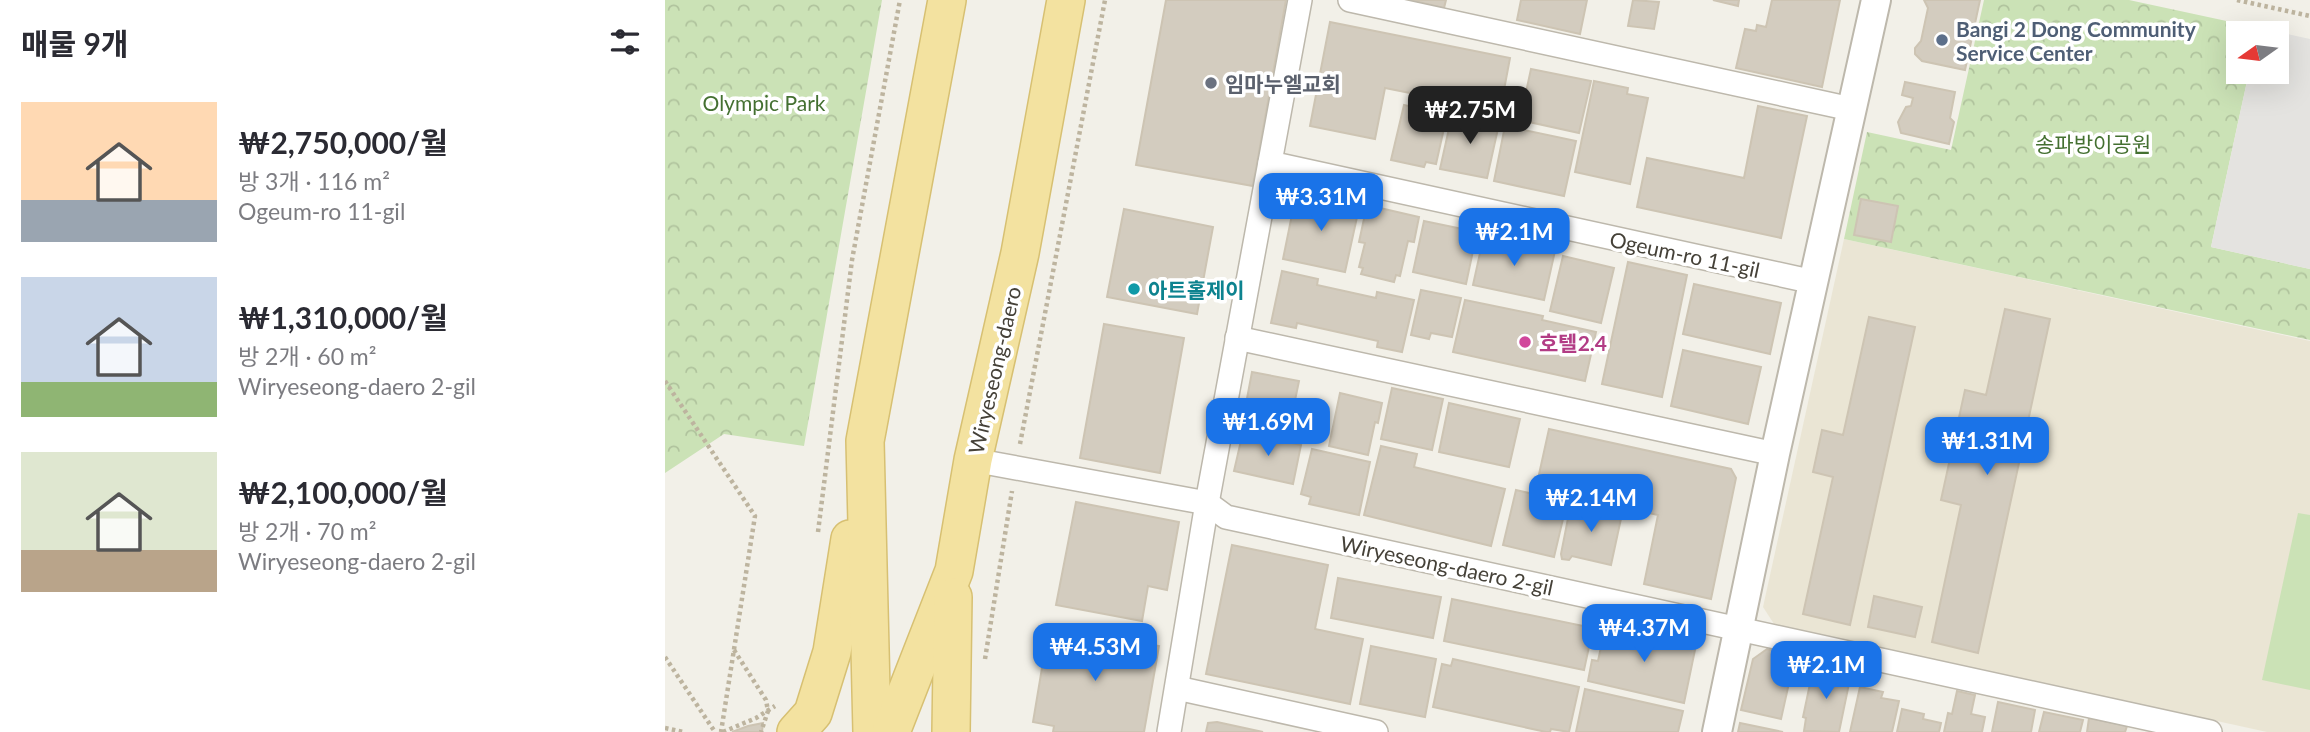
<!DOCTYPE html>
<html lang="ko">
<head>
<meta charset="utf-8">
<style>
  body { margin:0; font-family:Lato,"Noto Sans KR",sans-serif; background:#f2f2f3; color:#2b2b33; height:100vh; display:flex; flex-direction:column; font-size:26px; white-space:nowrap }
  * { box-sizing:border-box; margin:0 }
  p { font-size:23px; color:#7c7c81 }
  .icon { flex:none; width:38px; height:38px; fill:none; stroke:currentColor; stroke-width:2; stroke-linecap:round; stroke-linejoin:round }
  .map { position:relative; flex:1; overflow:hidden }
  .drawer { display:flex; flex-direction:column; background:#fff; width:665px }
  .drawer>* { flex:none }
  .needle { width:46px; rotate:256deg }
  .buttons { position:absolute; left:1561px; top:21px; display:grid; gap:14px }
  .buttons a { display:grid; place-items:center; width:63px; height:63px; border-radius:0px; background:#fff; box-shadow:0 7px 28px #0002; font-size:35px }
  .price { position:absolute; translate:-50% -60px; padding:0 16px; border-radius:14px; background:#1a73e8; color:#fff; font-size:23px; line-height:46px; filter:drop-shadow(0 2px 4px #0008) }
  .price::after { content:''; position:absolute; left:50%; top:42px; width:21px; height:16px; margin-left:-10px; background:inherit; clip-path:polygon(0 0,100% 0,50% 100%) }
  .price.active { background:#222; color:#fff }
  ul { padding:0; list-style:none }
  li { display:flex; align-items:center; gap:21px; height:175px; padding:0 21px }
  li span { display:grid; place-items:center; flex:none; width:196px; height:140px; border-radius:0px; color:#555 }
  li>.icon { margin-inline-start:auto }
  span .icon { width:84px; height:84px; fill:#fffc; stroke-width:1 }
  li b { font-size:30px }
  h2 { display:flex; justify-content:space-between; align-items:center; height:84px; padding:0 21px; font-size:30px }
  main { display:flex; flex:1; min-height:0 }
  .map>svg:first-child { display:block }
  .education { fill:#eae5d4 }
  .grass { fill:#cbe2b6 }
  .park { fill:url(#park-crowns) }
  .parking { fill:#e4e3e0 }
  .building { fill:#d3ccbf; stroke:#cdc4b3; stroke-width:2 }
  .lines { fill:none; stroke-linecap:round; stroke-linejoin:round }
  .minor-casing { stroke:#bdb8ac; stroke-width:26 }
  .tertiary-casing { stroke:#bdb8ac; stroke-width:32 }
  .primary-casing { stroke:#d7c072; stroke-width:40 }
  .path { stroke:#bdb49f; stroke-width:4.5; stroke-dasharray:3.5 3.5; stroke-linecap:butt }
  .minor { stroke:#fff; stroke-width:23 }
  .tertiary { stroke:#fff; stroke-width:28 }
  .primary { stroke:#f3e2a0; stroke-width:37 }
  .service-dot { fill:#5c6f8a; stroke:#fff; stroke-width:2.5 }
  .worship-dot { fill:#6b7280; stroke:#fff; stroke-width:2.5 }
  .culture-dot { fill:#0f9aa8; stroke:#fff; stroke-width:2.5 }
  .hotel-dot { fill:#d1479c; stroke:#fff; stroke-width:2.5 }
  .labels { text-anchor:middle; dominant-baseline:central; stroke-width:7; stroke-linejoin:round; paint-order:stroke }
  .service-label { font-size:21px; font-weight:bold; fill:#4e5e75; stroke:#fff; text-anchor:start }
  .worship-label { font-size:21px; font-weight:bold; fill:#5b616d; stroke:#fff; text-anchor:start }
  .park-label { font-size:21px; fill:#447031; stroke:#fff }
  .street-label { font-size:21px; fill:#454138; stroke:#fff }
  .culture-label { font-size:21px; font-weight:bold; fill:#0d838f; stroke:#fff; text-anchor:start }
  .hotel-label { font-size:21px; font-weight:bold; fill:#b23c85; stroke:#fff; text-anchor:start }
</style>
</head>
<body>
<main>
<section class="drawer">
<h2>매물 9개<svg class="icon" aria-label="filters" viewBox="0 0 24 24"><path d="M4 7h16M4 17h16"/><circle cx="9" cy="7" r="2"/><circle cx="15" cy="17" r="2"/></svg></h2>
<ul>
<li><span style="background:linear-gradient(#ffd9b3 70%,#9aa5b1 0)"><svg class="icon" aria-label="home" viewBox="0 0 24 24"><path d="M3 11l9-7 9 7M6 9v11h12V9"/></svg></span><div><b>₩2,750,000/월</b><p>방 3개 · 116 m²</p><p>Ogeum-ro 11-gil</p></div></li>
<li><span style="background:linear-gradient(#c9d6e8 75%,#8fb573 0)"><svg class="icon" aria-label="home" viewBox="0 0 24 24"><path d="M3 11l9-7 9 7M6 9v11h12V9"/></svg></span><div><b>₩1,310,000/월</b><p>방 2개 · 60 m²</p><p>Wiryeseong-daero 2-gil</p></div></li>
<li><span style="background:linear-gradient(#dfe7d0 70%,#b9a48a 0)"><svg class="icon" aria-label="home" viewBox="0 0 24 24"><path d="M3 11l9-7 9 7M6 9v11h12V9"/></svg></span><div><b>₩2,100,000/월</b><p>방 2개 · 70 m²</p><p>Wiryeseong-daero 2-gil</p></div></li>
</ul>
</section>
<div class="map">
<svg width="1645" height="732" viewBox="0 0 1645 732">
  <defs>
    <pattern id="park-crowns" width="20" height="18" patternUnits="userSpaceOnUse" patternTransform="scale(1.75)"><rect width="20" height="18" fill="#cbe2b6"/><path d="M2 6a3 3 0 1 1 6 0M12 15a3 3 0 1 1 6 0" fill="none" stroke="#b0c39d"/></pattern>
  </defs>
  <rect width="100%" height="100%" fill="#f2f0e8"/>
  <path class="education" d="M 1179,239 L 1645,341 L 1645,732 L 1602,732 L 1109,624 L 1098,607 Z"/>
  <path class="grass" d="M 1633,513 L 1645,515 L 1645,690 L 1597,680 Z"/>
  <g class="park">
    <path d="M 0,0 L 217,0 L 139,446 L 59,434 L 0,473 Z"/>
    <path d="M 1319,0 L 1464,0 L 1594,28 L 1593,33 L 1573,33 L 1573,72 L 1584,72 L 1546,247 L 1645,269 L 1645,340 L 1179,239 L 1202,132 L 1286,150 Z"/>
  </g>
  <path class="parking" d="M 1594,28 L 1645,39 L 1645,269 L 1546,247 L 1584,72 L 1612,72 L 1612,33 L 1593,33 Z"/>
  <g class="building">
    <path d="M 501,0 L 621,0 L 588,186 L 471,165 Z"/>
    <path d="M 745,0 L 781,0 L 779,8 Z"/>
    <path d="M 856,0 L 922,0 L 915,34 L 852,20 Z"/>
    <path d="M 968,0 L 994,2 L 989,29 L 963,26 Z"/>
    <path d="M 1048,0 L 1074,0 L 1073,6 Z"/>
    <path d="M 1107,0 L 1175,0 L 1157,87 L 1071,68 L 1080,29 L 1091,31 L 1092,25 L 1101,27 Z"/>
    <path d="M 1259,0 L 1315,0 L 1300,70 L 1257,61 L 1250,54 L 1250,48 L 1256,41 L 1263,8 Z"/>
    <path d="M 665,22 L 845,58 L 835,111 L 720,88 L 710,139 L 645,126 Z"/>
    <path d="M 866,69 L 926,81 L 914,133 L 855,120 Z"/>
    <path d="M 929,81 L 963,88 L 962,94 L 983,98 L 965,184 L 910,172 Z"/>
    <path d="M 1240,82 L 1290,92 L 1285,118 L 1289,122 L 1284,144 L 1236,133 L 1233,122 L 1241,107 L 1246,106 L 1248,98 L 1237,95 Z"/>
    <path d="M 739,105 L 782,115 L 771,164 L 761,162 L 759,167 L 726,160 Z"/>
    <path d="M 1093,106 L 1142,116 L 1116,238 L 972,207 L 982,158 L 1079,178 Z"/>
    <path d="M 787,115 L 834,124 L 822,178 L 775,169 Z"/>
    <path d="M 840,126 L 911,141 L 899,196 L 829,181 Z"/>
    <path d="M 631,195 L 694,208 L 680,272 L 618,259 Z"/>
    <path d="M 1196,199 L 1233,206 L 1226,242 L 1189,235 Z"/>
    <path d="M 702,205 L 754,217 L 749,242 L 743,241 L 735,276 L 731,275 L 729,282 L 696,274 L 698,268 L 694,267 L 700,243 L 694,242 Z"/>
    <path d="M 459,209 L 548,227 L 532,314 L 442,297 Z"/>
    <path d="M 759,221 L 812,232 L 801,284 L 748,272 Z"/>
    <path d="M 819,235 L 890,251 L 879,300 L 808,285 Z"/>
    <path d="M 898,256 L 949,268 L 936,323 L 885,311 Z"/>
    <path d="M 963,262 L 1022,275 L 997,397 L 937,384 Z"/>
    <path d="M 617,271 L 653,279 L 652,285 L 711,298 L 712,292 L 749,300 L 737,352 L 712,347 L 713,341 L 632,323 L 631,328 L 606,323 Z"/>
    <path d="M 1029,284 L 1116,303 L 1105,354 L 1018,334 Z"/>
    <path d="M 756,290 L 796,298 L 787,337 L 766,333 L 764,339 L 746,335 Z"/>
    <path d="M 800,300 L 878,316 L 877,320 L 931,332 L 920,381 L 788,352 Z"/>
    <path d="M 1340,309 L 1385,319 L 1313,653 L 1267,642 L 1296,505 L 1276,500 L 1300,390 L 1321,395 Z"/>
    <path d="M 1204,317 L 1250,327 L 1185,625 L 1138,614 L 1168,477 L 1148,472 L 1157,430 L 1178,435 Z"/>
    <path d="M 439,324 L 519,338 L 495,473 L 415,458 Z"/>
    <path d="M 1018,350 L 1096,367 L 1083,424 L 1006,406 Z"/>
    <path d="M 587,372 L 634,381 L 623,434 L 577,425 Z"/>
    <path d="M 727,388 L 778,399 L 767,450 L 716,439 Z"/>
    <path d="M 675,393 L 717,403 L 713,423 L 710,422 L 703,455 L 664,446 Z"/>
    <path d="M 784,403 L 855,419 L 844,467 L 774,452 Z"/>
    <path d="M 884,429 L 1066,469 L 1071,478 L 1046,599 L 979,584 L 993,515 L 871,488 Z"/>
    <path d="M 578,432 L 636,445 L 628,484 L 569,471 Z"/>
    <path d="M 716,446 L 752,454 L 749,467 L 840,489 L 826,546 L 699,515 Z"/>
    <path d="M 647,449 L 705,462 L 694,515 L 644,504 L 646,497 L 636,494 Z"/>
    <path d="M 851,490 L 902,502 L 889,557 L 838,545 Z"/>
    <path d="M 411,502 L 514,522 L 502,590 L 483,586 L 477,621 L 391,605 Z"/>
    <path d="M 906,503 L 957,514 L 946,565 L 907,556 L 904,560 L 897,559 L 896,554 Z"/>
    <path d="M 567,545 L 663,565 L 650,629 L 698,639 L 685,704 L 541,674 Z"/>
    <path d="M 673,578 L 776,597 L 768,638 L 666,618 Z"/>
    <path d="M 1209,596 L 1257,607 L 1250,637 L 1203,627 Z"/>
    <path d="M 787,599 L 928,628 L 919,670 L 779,641 Z"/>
    <path d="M 941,624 L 1031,645 L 1019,703 L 923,681 L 927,660 L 933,661 Z"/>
    <path d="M 384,626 L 494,646 L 479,732 L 388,732 L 389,726 L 368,722 Z"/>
    <path d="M 706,646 L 771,659 L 760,717 L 695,704 Z"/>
    <path d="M 1102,649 L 1130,656 L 1116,719 L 1076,710 L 1088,659 Z"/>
    <path d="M 788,659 L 914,687 L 904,732 L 886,729 L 885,732 L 881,732 L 768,707 L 777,664 L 786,666 Z"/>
    <path d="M 1152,666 L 1186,674 L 1174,732 L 1139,731 L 1141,718 L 1138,717 L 1146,679 L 1150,680 Z"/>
    <path d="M 1195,687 L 1218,692 L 1216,698 L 1234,701 L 1227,732 L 1185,732 Z"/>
    <path d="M 920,689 L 1018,711 L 1013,732 L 911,732 Z"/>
    <path d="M 1292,691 L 1310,695 L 1306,714 L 1320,717 L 1317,732 L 1279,732 L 1283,713 L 1287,714 Z"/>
    <path d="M 1333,702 L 1370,710 L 1366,732 L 1327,732 Z"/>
    <path d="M 1237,709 L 1259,714 L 1258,719 L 1276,723 L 1274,732 L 1232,732 Z"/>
    <path d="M 1379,712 L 1418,720 L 1415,732 L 1374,732 Z"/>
    <path d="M 1424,718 L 1462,726 L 1460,732 L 1422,732 Z"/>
    <path d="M 552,722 L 598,732 L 541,732 L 543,723 Z"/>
    <path d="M 98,723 L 97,732 L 67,732 L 83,726 Z"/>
    <path d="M 1075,723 L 1118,732 L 1073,732 Z"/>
  </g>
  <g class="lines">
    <g class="minor-casing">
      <g id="minor">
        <path d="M 685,0 L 1186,109"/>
        <path d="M 605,163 L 1149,282"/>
        <path d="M 572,338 L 1110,454"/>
        <path d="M 308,460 L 542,503 L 561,517 L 1545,732"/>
        <path d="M 512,688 L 711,732"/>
        <path d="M 504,732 L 542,503 L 635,0"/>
      </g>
    </g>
    <g class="tertiary-casing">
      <path id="tertiary" d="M 1052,732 L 1110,454 L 1211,0"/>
    </g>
    <g class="primary-casing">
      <g id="primary">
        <path d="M 131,732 L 148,713 L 167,652 L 185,539"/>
        <path d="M 207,732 L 200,441 L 282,0"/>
        <path d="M 226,732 L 289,571 L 308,460 L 355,253 L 401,0"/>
        <path d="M 286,732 L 288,597"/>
      </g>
    </g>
    <g class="path">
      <path d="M 1572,0 L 1645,16"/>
      <path d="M 0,381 L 90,516 L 56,732"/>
      <path d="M 355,444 L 440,0"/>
      <path d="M 153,532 L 187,260 L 235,0"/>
      <path d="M 69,650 L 101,700 L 103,711 L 96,732"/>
      <path d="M 0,657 L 50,732"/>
      <path d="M 320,659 L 347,491"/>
      <path d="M 0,728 L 19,732"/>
      <path d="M 58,732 L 91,718 L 110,706"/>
    </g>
    <use href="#minor" class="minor"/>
    <use href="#tertiary" class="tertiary"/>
    <use href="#primary" class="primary"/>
  </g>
  <circle class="service-dot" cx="1277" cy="40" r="7"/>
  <circle class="worship-dot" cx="546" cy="83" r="7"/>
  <circle class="culture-dot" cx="469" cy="289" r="7"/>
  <circle class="hotel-dot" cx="860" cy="342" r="7"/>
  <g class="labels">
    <g class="service-label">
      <text x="1291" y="28">Bangi 2 Dong Community<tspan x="1291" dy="24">Service Center</tspan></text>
    </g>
    <g class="worship-label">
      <text x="560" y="83">임마누엘교회</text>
    </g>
    <g class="park-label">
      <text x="99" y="102">Olympic Park</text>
      <text x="1428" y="143">송파방이공원</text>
    </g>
    <g class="street-label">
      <text transform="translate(1020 254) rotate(12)">Ogeum-ro 11-gil</text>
      <text transform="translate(329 370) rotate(-77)">Wiryeseong-daero</text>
      <text transform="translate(782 565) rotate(12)">Wiryeseong-daero 2-gil</text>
    </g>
    <g class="culture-label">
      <text x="483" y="289">아트홀제이</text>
    </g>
    <g class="hotel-label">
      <text x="874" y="342">호텔2.4</text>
    </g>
  </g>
</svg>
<div class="buttons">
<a><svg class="needle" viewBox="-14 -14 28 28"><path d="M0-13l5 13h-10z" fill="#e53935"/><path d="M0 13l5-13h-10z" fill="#7c7c81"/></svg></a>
</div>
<b class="price active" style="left:805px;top:146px">₩2.75M</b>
<b class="price" style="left:656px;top:233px">₩3.31M</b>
<b class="price" style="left:849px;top:268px">₩2.1M</b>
<b class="price" style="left:603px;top:458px">₩1.69M</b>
<b class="price" style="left:1322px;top:477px">₩1.31M</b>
<b class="price" style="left:926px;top:534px">₩2.14M</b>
<b class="price" style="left:979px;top:664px">₩4.37M</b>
<b class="price" style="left:430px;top:683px">₩4.53M</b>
<b class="price" style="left:1161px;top:701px">₩2.1M</b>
</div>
</main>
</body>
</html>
